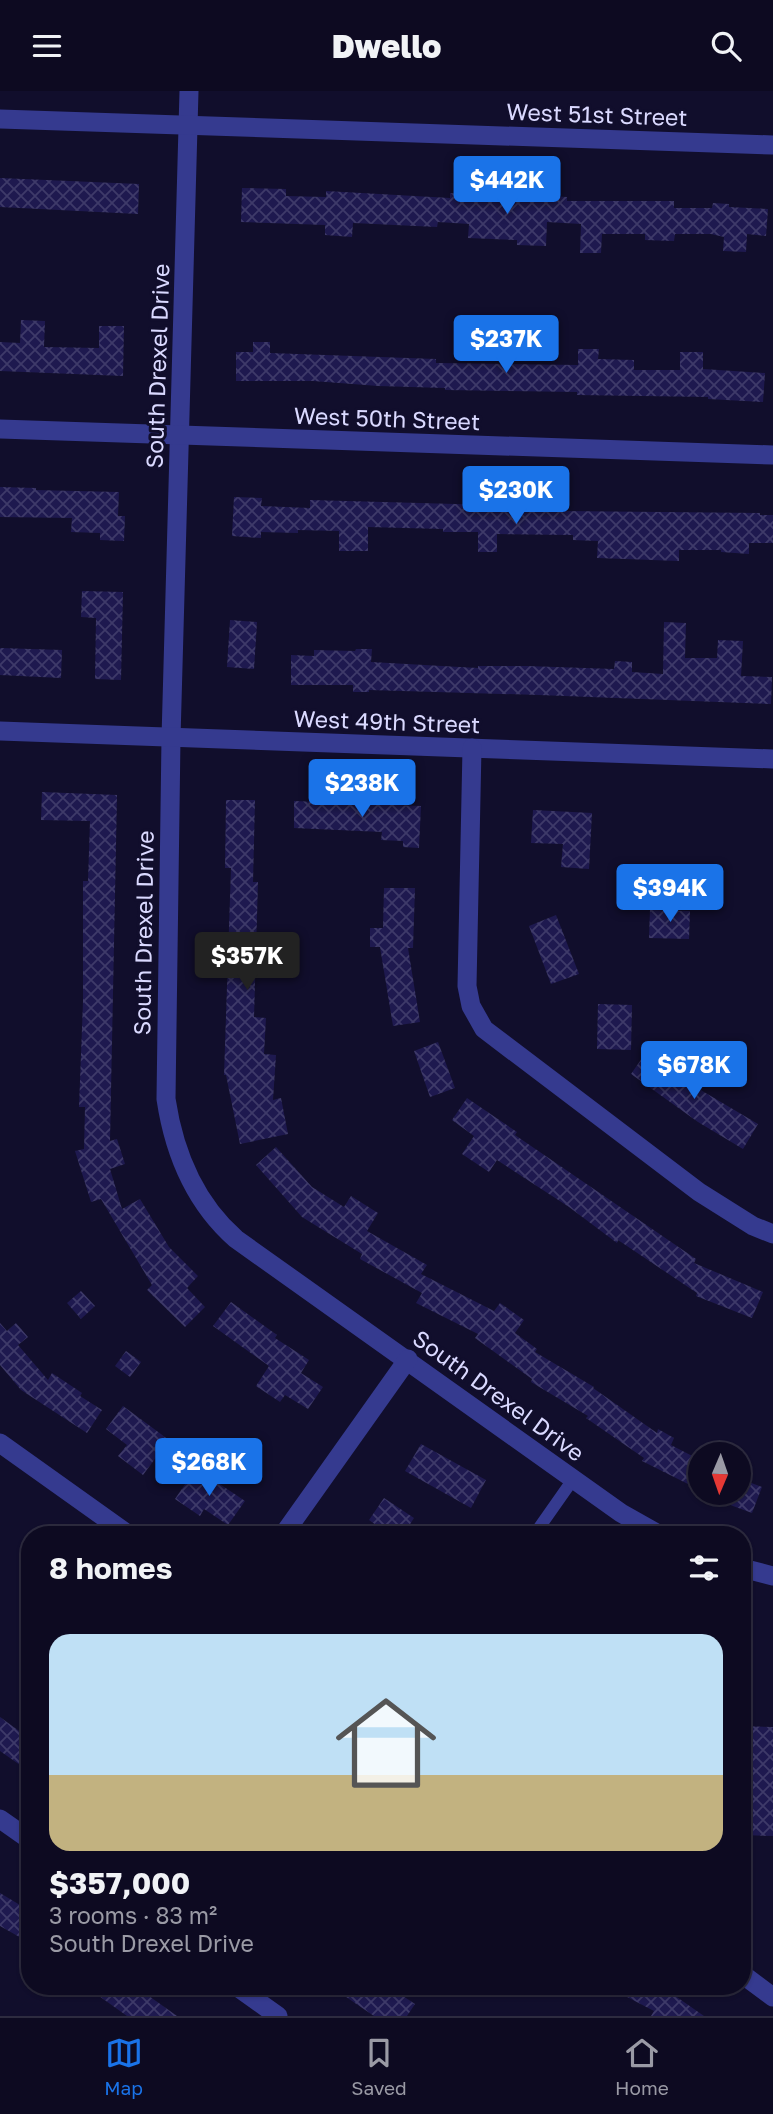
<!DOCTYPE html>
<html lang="en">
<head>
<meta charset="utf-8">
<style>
  body { margin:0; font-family:"Golos Text",sans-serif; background:#1b182e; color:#f1f3f6; height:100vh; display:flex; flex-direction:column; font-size:26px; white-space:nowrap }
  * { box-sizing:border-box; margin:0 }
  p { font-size:23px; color:#9a9aa5 }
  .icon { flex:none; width:38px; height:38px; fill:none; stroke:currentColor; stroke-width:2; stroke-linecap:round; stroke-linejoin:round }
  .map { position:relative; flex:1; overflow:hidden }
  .panel { position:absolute; left:21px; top:1435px; width:730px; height:469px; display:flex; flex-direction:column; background:#0d0a21; border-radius:28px; box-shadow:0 2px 5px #0004,0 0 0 2px #2d2b3f }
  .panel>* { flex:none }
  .needle { width:46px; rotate:182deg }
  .controls { position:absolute; left:688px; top:1351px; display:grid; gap:14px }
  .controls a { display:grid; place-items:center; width:63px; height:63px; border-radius:50%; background:#0d0a21; box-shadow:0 2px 5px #0004,0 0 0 2px #2d2b3f; font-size:35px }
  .price { position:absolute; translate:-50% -60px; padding:0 16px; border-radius:7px; background:#1a73e8; color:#fff; font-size:23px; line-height:46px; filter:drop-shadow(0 2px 4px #0008) }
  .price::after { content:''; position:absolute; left:50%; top:42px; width:21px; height:16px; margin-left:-10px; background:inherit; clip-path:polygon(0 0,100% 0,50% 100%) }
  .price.selected { background:#222; color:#fff }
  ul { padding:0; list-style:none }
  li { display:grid; align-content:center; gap:14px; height:371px; padding:0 28px }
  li+li { border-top:2px solid #2d2b3f }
  li span { display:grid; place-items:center; height:217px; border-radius:21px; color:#555 }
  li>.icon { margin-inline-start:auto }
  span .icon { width:126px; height:126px; fill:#fffc; stroke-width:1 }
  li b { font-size:30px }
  h2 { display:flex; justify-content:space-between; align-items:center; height:84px; padding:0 28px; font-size:30px }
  header { display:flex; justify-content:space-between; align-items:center; height:91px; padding:0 28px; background:#0d0a21; font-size:32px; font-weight:800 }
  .menu { display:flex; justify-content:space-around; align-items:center; height:98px; border-top:2px solid #2d2b3f; background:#0d0a21; font-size:19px; color:#9a9aa5 }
  .menu a { display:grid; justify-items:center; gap:4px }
  .menu .selected { color:#1a73e8 }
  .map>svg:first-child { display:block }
  .building { fill:url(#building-cross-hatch) }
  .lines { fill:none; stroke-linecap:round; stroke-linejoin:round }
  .service { stroke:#353a8f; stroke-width:12 }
  .minor { stroke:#353a8f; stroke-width:19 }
  .labels { text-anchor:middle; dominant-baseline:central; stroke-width:6; stroke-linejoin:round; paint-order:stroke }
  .street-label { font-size:23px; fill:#dad9ff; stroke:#110e2c }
</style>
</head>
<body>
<header><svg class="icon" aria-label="menu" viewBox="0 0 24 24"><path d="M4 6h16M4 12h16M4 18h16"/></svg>Dwello<svg class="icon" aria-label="search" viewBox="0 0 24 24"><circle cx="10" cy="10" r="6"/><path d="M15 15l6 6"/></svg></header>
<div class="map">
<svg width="773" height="1925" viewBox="0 0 773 1925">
  <defs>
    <pattern id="building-cross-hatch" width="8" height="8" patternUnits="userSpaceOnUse" patternTransform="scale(1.75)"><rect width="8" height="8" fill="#1e194f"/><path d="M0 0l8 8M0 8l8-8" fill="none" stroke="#3e3a69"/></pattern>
  </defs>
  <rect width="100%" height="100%" fill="#110e2c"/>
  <g class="building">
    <path d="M 0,87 L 139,93 L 138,123 L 0,116 Z"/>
    <path d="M 242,97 L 286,98 L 286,105 L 326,106 L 326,100 L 450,107 L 450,102 L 506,105 L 505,109 L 538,111 L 539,104 L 567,106 L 567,110 L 674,110 L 674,117 L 712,117 L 713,112 L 729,113 L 729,116 L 768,118 L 766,145 L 747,143 L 746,161 L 723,160 L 724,146 L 711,143 L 675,143 L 674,150 L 645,149 L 645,143 L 602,143 L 601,162 L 580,162 L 581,133 L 547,131 L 546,155 L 517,154 L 517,149 L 468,147 L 469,133 L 438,131 L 437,136 L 353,132 L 352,146 L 325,144 L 325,134 L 241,131 Z"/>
    <path d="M 21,229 L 45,230 L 44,256 L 99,257 L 99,235 L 124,235 L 123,285 L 0,280 L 0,251 L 20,252 Z"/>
    <path d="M 253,251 L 270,251 L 270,262 L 436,268 L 436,272 L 578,274 L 578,258 L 599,258 L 598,268 L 634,269 L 634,279 L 680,279 L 680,261 L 703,261 L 703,278 L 765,282 L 763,311 L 708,308 L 708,306 L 577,304 L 577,301 L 445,299 L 445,297 L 378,295 L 313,290 L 236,290 L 236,261 L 253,261 Z"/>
    <path d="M 0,396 L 36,397 L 36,399 L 119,401 L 118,425 L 125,425 L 124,450 L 100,449 L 100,442 L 71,441 L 72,427 L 0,426 Z"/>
    <path d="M 234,406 L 262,407 L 261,415 L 310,417 L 310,409 L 565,416 L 564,420 L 760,422 L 760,424 L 773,424 L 773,452 L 749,452 L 749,463 L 721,461 L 721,459 L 679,459 L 679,470 L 597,467 L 598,450 L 573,449 L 573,444 L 497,443 L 497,461 L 478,461 L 478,441 L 443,441 L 443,438 L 368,436 L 368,460 L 339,460 L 339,440 L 298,439 L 298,442 L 261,441 L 261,447 L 232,445 Z"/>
    <path d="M 82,500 L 123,501 L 121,589 L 95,588 L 96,527 L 81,526 Z"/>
    <path d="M 230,529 L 257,531 L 254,578 L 227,576 Z"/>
    <path d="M 664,531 L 686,532 L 685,567 L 717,567 L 718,549 L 743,550 L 741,585 L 772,586 L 771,613 L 539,604 L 369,599 L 369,601 L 353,601 L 353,594 L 291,594 L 291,564 L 314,565 L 314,559 L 355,560 L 356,558 L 372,558 L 371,571 L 478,577 L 478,575 L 527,575 L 614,578 L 615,570 L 632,571 L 632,581 L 663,583 Z"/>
    <path d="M 0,557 L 62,559 L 61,587 L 0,584 Z"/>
    <path d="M 42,701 L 117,704 L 110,1050 L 117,1048 L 125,1073 L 110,1078 L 122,1118 L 140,1108 L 169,1156 L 198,1185 L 187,1197 L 205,1216 L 185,1236 L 147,1199 L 152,1194 L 101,1108 L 91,1111 L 75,1060 L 84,1058 L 85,1016 L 79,1016 L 83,911 L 83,790 L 88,790 L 90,730 L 41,729 Z"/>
    <path d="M 226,709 L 255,709 L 253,791 L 258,791 L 254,926 L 266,927 L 264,963 L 276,964 L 273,1009 L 281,1007 L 288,1043 L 240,1053 L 226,984 L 224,984 L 231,777 L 225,777 Z"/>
    <path d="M 294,710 L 421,715 L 419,757 L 403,756 L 403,750 L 381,749 L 382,741 L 294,737 Z"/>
    <path d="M 533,719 L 592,722 L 589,778 L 561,776 L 563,753 L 531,752 Z"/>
    <path d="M 384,797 L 415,797 L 413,857 L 408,857 L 420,931 L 393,935 L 380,856 L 370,856 L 370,837 L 383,837 Z"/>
    <path d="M 650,819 L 690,820 L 689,848 L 649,847 Z"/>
    <path d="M 556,824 L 579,883 L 551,893 L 529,835 Z"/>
    <path d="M 598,913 L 632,914 L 631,959 L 597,958 Z"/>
    <path d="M 438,951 L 455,997 L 430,1006 L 414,960 Z"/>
    <path d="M 647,960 L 704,1001 L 758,1033 L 743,1058 L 698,1031 L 631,983 Z"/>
    <path d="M 467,1007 L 517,1041 L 515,1044 L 696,1168 L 694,1172 L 763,1201 L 752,1227 L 696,1205 L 697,1202 L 618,1149 L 617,1152 L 569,1116 L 497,1069 L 489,1081 L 462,1063 L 474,1045 L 452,1029 Z"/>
    <path d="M 276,1056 L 312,1096 L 344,1116 L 351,1105 L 378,1122 L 367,1140 L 427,1174 L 421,1183 L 494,1220 L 500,1212 L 524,1229 L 515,1242 L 537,1258 L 535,1261 L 594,1296 L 593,1297 L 657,1342 L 658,1338 L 674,1347 L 671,1354 L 700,1369 L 688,1393 L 642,1370 L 644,1367 L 586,1327 L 588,1325 L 531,1291 L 532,1288 L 475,1247 L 478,1243 L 416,1212 L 422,1202 L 360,1168 L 362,1163 L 302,1126 L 256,1074 Z"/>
    <path d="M 81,1200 L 95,1215 L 81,1228 L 67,1212 Z"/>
    <path d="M 231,1211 L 277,1244 L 275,1247 L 309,1269 L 301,1282 L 323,1296 L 308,1318 L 285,1304 L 280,1311 L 256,1295 L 269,1275 L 213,1235 Z"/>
    <path d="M 0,1232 L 7,1240 L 16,1232 L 28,1246 L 18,1254 L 48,1289 L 52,1282 L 82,1302 L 80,1305 L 102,1319 L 87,1342 L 21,1299 L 0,1274 Z"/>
    <path d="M 126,1260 L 141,1271 L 130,1286 L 115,1275 Z"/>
    <path d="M 123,1315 L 169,1349 L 143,1384 L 118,1365 L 127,1354 L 106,1338 Z"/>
    <path d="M 421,1353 L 486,1389 L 471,1417 L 405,1380 Z"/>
    <path d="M 196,1377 L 245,1410 L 228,1434 L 204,1418 L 200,1425 L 175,1408 Z"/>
    <path d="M 738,1387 L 762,1396 L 752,1422 L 703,1404 L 704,1402 L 738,1402 Z"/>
    <path d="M 384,1407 L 414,1427 L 403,1444 L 369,1444 L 376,1434 L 369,1429 Z"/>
    <path d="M 0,1626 L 30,1648 L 30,1681 L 0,1660 Z"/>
    <path d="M 742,1635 L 773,1636 L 773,1745 L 742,1744 Z"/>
    <path d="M 0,1802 L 30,1820 L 30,1852 L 0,1835 Z"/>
    <path d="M 85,1895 L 135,1895 L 177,1925 L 127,1925 Z"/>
    <path d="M 330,1895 L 388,1895 L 415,1913 L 407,1925 L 374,1925 Z"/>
    <path d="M 606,1895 L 661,1895 L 704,1925 L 651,1925 L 654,1920 Z"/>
  </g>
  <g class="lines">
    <path class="service" d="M 534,1444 L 574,1387"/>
    <g class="minor">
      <path d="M 189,0 L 171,647 L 166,1008 C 174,1061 195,1112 236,1148 L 621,1422 L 660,1444"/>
      <path d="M 0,28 L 773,54"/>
      <path d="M 0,338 L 773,364"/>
      <path d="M 0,640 L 773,668"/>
      <path d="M 472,657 L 467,895 L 471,915 L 484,938 L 699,1101 L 753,1135 L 773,1143"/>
      <path d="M 0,1352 L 129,1444"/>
      <path d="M 283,1444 L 408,1268"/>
      <path d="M 742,1477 L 773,1485"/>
      <path d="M 0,1728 L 30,1749"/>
      <path d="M 742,1883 L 773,1906"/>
      <path d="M 236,1895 L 278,1925"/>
    </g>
  </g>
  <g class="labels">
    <g class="street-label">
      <text transform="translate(597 23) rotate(2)">West 51st Street</text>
      <text transform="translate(157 275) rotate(-88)">South Drexel Drive</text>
      <text transform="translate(387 327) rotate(2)">West 50th Street</text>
      <text transform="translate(387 630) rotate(2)">West 49th Street</text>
      <text transform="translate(143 842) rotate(-89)">South Drexel Drive</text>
      <text transform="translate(499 1304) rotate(36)">South Drexel Drive</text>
    </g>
  </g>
</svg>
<div class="controls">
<a><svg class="needle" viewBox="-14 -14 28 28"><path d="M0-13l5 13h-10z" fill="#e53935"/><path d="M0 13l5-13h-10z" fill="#9a9aa5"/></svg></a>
</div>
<b class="price" style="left:507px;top:125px">$442K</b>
<b class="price" style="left:506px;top:284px">$237K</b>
<b class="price" style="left:516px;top:435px">$230K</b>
<b class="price" style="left:362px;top:728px">$238K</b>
<b class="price" style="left:670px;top:833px">$394K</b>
<b class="price selected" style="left:247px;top:901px">$357K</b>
<b class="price" style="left:694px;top:1010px">$678K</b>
<b class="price" style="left:209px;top:1407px">$268K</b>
<section class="panel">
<h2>8 homes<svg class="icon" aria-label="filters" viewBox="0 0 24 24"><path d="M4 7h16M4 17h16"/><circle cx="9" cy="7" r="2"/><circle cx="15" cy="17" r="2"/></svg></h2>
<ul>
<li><span style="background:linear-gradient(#bfe0f5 65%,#c2b280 0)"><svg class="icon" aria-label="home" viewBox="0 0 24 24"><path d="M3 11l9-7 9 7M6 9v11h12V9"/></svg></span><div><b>$357,000</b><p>3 rooms · 83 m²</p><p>South Drexel Drive</p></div></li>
</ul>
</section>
</div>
<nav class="menu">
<a class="selected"><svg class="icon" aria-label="map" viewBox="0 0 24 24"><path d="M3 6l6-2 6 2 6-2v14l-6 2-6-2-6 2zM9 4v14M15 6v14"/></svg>Map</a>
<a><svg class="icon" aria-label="saved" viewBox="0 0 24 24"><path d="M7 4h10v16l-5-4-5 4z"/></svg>Saved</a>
<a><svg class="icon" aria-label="home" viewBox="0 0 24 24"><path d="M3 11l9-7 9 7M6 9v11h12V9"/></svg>Home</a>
</nav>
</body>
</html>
